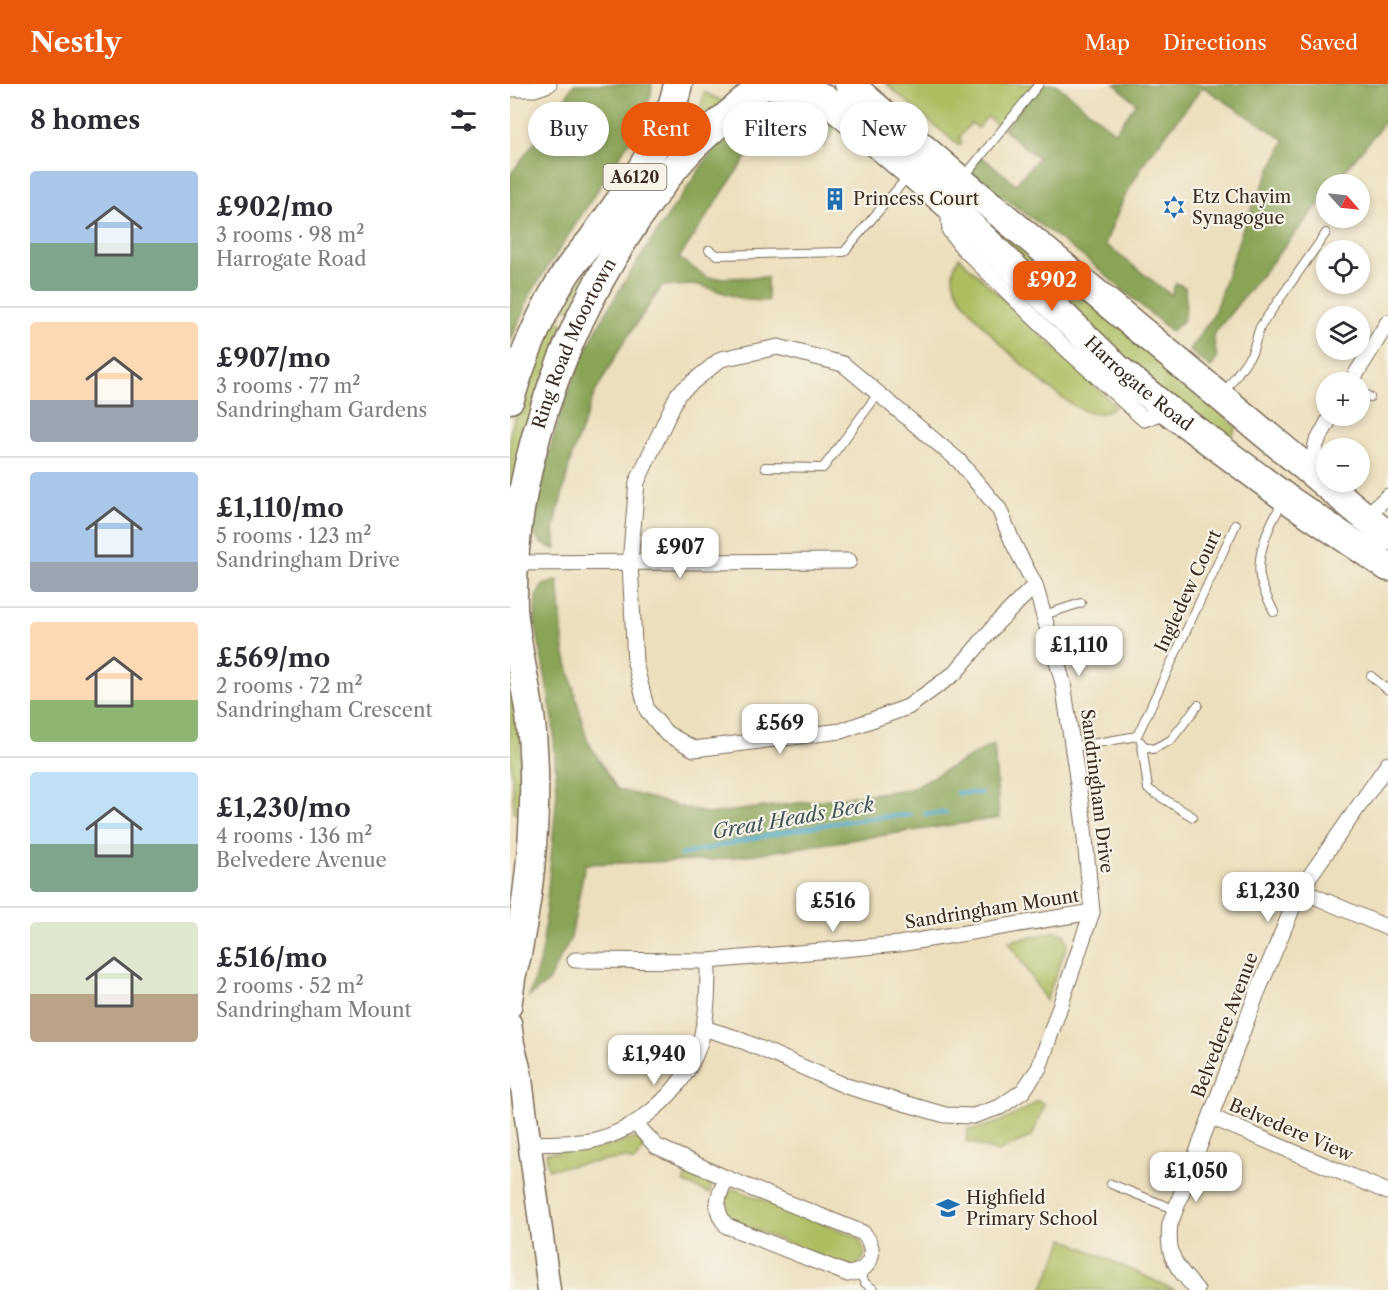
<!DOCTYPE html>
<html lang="en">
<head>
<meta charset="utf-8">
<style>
  body { margin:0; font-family:"Libre Caslon Text",serif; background:#f7f7f7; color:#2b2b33; height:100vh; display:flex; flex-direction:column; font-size:22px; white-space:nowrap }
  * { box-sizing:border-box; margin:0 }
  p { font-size:20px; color:#7c7c81 }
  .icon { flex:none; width:33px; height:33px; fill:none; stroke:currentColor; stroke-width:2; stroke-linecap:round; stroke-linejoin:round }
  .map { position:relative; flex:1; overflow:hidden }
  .side { display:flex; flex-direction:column; background:#fff; width:510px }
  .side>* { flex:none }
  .banner { position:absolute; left:18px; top:18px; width:570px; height:54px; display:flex; gap:12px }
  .needle { width:39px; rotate:117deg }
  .tools { position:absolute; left:806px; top:90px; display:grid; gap:12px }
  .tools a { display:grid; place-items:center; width:54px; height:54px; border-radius:50%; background:#fff; box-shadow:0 3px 9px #0003; font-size:30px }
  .price { position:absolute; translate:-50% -51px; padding:0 14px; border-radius:12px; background:#fff; color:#222; font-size:20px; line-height:39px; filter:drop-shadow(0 2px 3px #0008) }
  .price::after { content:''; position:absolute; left:50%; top:36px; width:18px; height:14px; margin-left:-9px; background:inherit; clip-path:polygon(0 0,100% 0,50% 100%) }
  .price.on { background:#ea580c; color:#fff }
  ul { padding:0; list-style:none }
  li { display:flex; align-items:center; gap:18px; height:150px; padding:0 30px }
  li+li { border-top:2px solid #e1e1e2 }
  li span { display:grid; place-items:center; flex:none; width:168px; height:120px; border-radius:6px; color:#555 }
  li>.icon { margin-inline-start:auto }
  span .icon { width:72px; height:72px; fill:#fffc; stroke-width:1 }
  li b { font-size:26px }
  h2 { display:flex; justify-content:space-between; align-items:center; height:72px; padding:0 30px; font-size:26px }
  .chip { padding:0 21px; border-radius:27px; background:#fff; box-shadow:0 3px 9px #0003; font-size:21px; line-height:54px }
  .chip.on { background:#ea580c; color:#fff }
  header { display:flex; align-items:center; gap:36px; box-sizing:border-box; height:84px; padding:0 30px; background:#ea580c; color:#fff }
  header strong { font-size:28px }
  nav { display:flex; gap:33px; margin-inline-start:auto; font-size:21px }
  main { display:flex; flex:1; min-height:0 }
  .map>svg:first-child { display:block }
  .green { fill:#adbd60; stroke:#74743f; stroke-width:1.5 }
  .forest { fill:#8aa456; stroke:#62673a; stroke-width:1.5 }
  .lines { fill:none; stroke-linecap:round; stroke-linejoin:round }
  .stream { stroke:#47a7c6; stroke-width:4.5 }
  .lane-casing { stroke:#796955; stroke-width:10 }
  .street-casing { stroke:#796955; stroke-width:17 }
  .secondary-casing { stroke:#796955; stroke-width:25 }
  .highway-casing { stroke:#796955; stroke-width:31 }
  .lane { stroke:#fff; stroke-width:8 }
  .street { stroke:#fff; stroke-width:15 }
  .secondary { stroke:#fff; stroke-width:22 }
  .highway { stroke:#fff; stroke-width:28 }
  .labels { text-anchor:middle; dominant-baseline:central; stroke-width:4.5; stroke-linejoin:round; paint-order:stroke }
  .shield { fill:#f7f3e8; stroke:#73665b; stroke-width:1.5 }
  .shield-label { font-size:16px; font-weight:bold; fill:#3b2a1e }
  .poi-label { font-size:18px; fill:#3b2a1e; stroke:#f7f3e8; text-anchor:start }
  .street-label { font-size:18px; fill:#3b2a1e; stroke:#f7f3e8 }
  .water-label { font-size:20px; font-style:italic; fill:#3f5659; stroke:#f7f3e8 }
</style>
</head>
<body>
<header>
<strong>Nestly</strong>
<nav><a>Map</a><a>Directions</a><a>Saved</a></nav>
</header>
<main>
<section class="side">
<h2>8 homes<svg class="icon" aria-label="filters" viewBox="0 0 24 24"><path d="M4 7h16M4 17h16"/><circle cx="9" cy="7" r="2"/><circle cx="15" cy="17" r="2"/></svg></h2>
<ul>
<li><span style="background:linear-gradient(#a9c7e8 60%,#7fa58c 0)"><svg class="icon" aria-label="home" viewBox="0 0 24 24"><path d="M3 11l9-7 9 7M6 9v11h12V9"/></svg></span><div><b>£902/mo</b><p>3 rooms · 98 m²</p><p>Harrogate Road</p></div></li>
<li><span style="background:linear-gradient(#ffd9b3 65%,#9aa5b1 0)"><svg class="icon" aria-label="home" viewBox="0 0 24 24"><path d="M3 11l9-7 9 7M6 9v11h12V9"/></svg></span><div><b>£907/mo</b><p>3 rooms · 77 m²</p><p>Sandringham Gardens</p></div></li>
<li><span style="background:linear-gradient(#a9c7e8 75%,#9aa5b1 0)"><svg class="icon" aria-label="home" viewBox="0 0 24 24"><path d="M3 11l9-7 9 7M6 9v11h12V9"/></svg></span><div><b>£1,110/mo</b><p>5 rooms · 123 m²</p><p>Sandringham Drive</p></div></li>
<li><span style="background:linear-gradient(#ffd9b3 65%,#8fb573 0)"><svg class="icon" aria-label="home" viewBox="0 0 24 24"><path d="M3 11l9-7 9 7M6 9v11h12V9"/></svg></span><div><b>£569/mo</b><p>2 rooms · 72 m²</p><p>Sandringham Crescent</p></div></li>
<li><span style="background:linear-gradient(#bfe0f5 60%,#7fa58c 0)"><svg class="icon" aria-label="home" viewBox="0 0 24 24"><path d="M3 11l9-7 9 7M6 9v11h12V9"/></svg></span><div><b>£1,230/mo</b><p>4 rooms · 136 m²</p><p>Belvedere Avenue</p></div></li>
<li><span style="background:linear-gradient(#dfe7d0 60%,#b9a48a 0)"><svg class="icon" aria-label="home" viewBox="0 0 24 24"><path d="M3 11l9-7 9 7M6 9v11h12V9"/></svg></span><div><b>£516/mo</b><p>2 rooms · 52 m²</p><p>Sandringham Mount</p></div></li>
</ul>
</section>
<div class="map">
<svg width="878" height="1206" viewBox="0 0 878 1206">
  <rect width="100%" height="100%" fill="#f7f3e8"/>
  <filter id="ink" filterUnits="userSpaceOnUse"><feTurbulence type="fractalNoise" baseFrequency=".0167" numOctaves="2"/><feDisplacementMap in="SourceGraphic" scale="12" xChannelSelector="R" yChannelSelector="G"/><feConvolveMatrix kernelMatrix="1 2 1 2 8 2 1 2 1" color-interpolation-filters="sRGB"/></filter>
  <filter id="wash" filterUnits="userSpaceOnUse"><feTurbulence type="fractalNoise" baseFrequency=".008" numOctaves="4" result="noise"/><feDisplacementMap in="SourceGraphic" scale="24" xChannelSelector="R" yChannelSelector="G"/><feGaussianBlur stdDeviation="1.35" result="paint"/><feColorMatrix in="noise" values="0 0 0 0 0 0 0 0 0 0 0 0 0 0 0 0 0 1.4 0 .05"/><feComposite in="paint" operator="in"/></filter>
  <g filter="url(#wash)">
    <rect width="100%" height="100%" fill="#ecdfbc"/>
    <g class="green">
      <path d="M 376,0 L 527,0 L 492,44 L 477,33 L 468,44 L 461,39 L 449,54 L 452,58 L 449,62 Z"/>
      <path d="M 194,8 L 210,16 L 217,17 L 192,36 L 191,24 Z"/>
      <path d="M 170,40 L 180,53 L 62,227 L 50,221 Z"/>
      <path d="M 453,107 L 727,343 L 720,354 L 715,355 L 652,313 L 446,117 Z"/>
      <path d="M 449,173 L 606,322 C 597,327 591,331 580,329 C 551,323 451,228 444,199 C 441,189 444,182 449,173 Z"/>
      <path d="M 42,235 L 54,240 L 0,424 L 0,349 L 19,289 Z"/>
      <path d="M 0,559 L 10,615 L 11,729 L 4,729 L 0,663 Z"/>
      <path d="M 544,848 L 554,850 L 558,859 L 536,917 L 499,857 Z"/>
      <path d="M 527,1017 L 535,1020 L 522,1052 L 488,1068 L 456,1057 L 458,1045 C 474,1046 515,1029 527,1017 Z"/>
      <path d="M 121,1055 L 127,1055 L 136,1061 L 124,1078 L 116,1074 L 38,1085 L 36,1069 L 99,1062 Z"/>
      <path d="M 180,1083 C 193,1090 204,1094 200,1110 L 173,1098 Z"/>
      <path d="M 222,1104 L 346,1152 C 358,1168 359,1173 342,1185 L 232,1141 L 218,1131 L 215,1115 Z"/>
      <path d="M 554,1155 L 665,1206 L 532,1206 Z"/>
    </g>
    <g class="forest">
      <path d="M 64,0 L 142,0 L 141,11 L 125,48 L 21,209 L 0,259 L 0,218 L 2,214 L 0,197 L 0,91 L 39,39 Z"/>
      <path d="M 529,0 L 546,0 L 605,48 L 626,19 L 605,0 L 878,0 L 878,34 L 824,100 L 816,100 L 816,111 L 703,251 L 707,274 L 701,284 L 679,266 L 703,232 L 735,138 L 775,56 L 693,3 L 637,74 L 613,116 L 595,160 L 661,211 L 666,199 L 675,203 L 676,222 L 673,237 L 661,247 L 579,177 L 458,87 L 472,73 L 506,100 L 528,74 L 494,46 Z"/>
      <path d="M 284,23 L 308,27 L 329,38 L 314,63 L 284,52 L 247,57 L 169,174 L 198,194 L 257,193 L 258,217 L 236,216 L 189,201 L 152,202 L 112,261 L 84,311 L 62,371 L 44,444 L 46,465 C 29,460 27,458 22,442 C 35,384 48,323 75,268 C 112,194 163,126 209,57 L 228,34 L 258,24 Z"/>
      <path d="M 48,496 L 54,567 L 77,656 L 107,705 L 198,730 L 400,705 L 484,660 L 489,734 L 205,776 L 75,780 L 61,854 L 37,899 L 19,913 L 32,869 L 47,709 L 43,635 L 25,537 L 26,513 L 33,501 Z"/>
    </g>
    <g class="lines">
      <g class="stream">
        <path d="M 447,709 L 471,709"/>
        <path d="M 415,730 L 436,729"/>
        <path d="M 171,771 C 247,753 323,735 400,731"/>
      </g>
    </g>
  </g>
  <g filter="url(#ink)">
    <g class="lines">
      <g class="lane-casing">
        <g id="lane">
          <path d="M 454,93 L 529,0"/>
          <path d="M 199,166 L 207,171 L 334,168 L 399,91"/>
          <path d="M 849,307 L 860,313"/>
          <path d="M 714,309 L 742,269 L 750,243 L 816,149"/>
          <path d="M 255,383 L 313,384 L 368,310"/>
          <path d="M 764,528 C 759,517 752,505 750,493 C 746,469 761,436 774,417"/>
          <path d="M 534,531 L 571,519"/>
          <path d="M 861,592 L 878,606"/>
          <path d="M 631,658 L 632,661 L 643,665 L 661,656 L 688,621"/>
          <path d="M 632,661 L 638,705 L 683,733"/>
          <path d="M 564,663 L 627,652 L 726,440"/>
          <path d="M 601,1100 L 666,1126"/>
          <path d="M 349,1188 L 355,1199 L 365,1206"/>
        </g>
      </g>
      <g class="street-casing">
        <g id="street">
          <path d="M 0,5 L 25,5 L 39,0"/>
          <path d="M 438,121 L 440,147 L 453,164 L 552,261 L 634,335 L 658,326"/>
          <path d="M 841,298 L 878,238"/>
          <path d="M 801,388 L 806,360 L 821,332"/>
          <path d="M 855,433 L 878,412"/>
          <path d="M 0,479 L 339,477"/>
          <path d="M 790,806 L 878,844"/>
          <path d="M 65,876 L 198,877 L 389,860 L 582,828"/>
          <path d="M 193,944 L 226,954 L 336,1002 L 435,1031 L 463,1032 L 490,1023 L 513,1007 L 529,984 L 582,828 L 573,734 L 553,599 L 525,501 L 503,459 L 489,425 L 449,377 L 333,280 L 268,263 L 211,275 L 168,310 L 127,398 L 120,479 L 125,579 L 137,626 L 156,649 L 184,665 L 331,647 L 398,623 L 445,589 L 487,539 L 525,501"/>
          <path d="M 701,1033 L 878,1108"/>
          <path d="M 125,1039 L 146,1062 L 216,1094 L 353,1149 C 369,1166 361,1188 338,1190 L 217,1142 C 202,1126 208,1112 216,1094"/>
          <path d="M 20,1060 C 39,1059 61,1060 80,1057 C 127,1048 172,1008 188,964 C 198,936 198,906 198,877"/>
          <path d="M 687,1206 C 666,1183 656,1172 660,1140 L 747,909 L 790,806 L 878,680"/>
        </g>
      </g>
      <g class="secondary-casing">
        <g id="secondary">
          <path d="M 0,923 L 6,881"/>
          <path d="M 0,939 L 3,960 L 10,988 L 39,1206"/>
        </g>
      </g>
      <g class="highway-casing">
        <g id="highway">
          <path id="s1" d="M 245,0 C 271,1 298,3 320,19 L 438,120 L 608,285 L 658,326 L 776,414 L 878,483"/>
          <path d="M 339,0 L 451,97 L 878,452"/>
          <path d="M 0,315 C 13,272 32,227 56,189 C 64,177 73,167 82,156 C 116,108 156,59 168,0"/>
          <path id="s2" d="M 0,894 C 8,875 9,856 13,837 C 24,772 28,697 20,631 C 15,596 6,561 3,525 C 0,389 52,246 127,135 C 143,112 158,89 177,69 C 200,44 229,24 253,0"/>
        </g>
      </g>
      <use href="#lane" class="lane"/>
      <use href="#street" class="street"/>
      <use href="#secondary" class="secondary"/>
      <use href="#highway" class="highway"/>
    </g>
  </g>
  <defs>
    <g id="building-bare" transform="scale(1.8)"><path d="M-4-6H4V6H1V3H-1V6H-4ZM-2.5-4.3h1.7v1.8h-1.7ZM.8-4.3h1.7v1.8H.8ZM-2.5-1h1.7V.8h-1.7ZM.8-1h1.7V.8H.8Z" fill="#1f6fb2" stroke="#f7f3e8" stroke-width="2.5" paint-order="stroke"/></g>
    <g id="synagogue-bare" transform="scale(1.8)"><path d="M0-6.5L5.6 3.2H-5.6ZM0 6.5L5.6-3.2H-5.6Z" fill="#1f6fb2" stroke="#f7f3e8" stroke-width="2.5" paint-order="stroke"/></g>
    <g id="school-bare" transform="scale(1.8)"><path d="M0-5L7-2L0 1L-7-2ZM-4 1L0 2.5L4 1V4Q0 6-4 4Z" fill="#1f6fb2" stroke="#f7f3e8" stroke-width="2.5" paint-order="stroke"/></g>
  </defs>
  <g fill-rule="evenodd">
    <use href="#building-bare" x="325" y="115"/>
    <use href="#synagogue-bare" x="664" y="123"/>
    <use href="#school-bare" x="438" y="1124"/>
  </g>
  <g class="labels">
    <rect class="shield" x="93.5" y="80" width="63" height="26" rx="4.5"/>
    <g class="shield-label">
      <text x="125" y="93">A6120</text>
    </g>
    <g class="poi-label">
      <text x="682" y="113">Etz Chayim<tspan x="682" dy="21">Synagogue</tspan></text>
      <text x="343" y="115">Princess Court</text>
      <text x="456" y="1114">Highfield<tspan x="456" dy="21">Primary School</tspan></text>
    </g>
    <g class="street-label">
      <text stroke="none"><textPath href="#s2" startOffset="648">Ring Road Moortown</textPath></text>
      <text stroke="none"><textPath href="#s1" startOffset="496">Harrogate Road</textPath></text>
      <text transform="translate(678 507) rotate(-65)">Ingledew Court</text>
      <text transform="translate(587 707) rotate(83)">Sandringham Drive</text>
      <text transform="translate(482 825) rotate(-9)">Sandringham Mount</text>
      <text transform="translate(715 941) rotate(-69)">Belvedere Avenue</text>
      <text transform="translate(781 1046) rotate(23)">Belvedere View</text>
    </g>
    <g class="water-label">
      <text transform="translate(283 734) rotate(-10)">Great Heads Beck</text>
    </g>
  </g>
</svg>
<div class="tools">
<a><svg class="needle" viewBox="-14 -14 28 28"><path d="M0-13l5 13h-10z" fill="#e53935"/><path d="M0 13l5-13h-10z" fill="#7c7c81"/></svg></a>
<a><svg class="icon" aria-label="locate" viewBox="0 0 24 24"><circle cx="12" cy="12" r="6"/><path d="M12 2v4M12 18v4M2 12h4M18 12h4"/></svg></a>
<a><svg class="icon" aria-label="layers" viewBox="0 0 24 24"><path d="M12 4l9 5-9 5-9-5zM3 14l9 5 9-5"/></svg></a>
<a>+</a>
<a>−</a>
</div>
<b class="price on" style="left:542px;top:228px">£902</b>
<b class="price" style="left:170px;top:495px">£907</b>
<b class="price" style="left:569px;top:593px">£1,110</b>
<b class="price" style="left:270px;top:671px">£569</b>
<b class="price" style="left:758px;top:839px">£1,230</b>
<b class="price" style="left:323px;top:849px">£516</b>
<b class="price" style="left:144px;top:1002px">£1,940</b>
<b class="price" style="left:686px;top:1119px">£1,050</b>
<div class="banner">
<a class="chip">Buy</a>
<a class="chip on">Rent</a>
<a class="chip">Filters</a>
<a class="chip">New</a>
</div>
</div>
</main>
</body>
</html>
